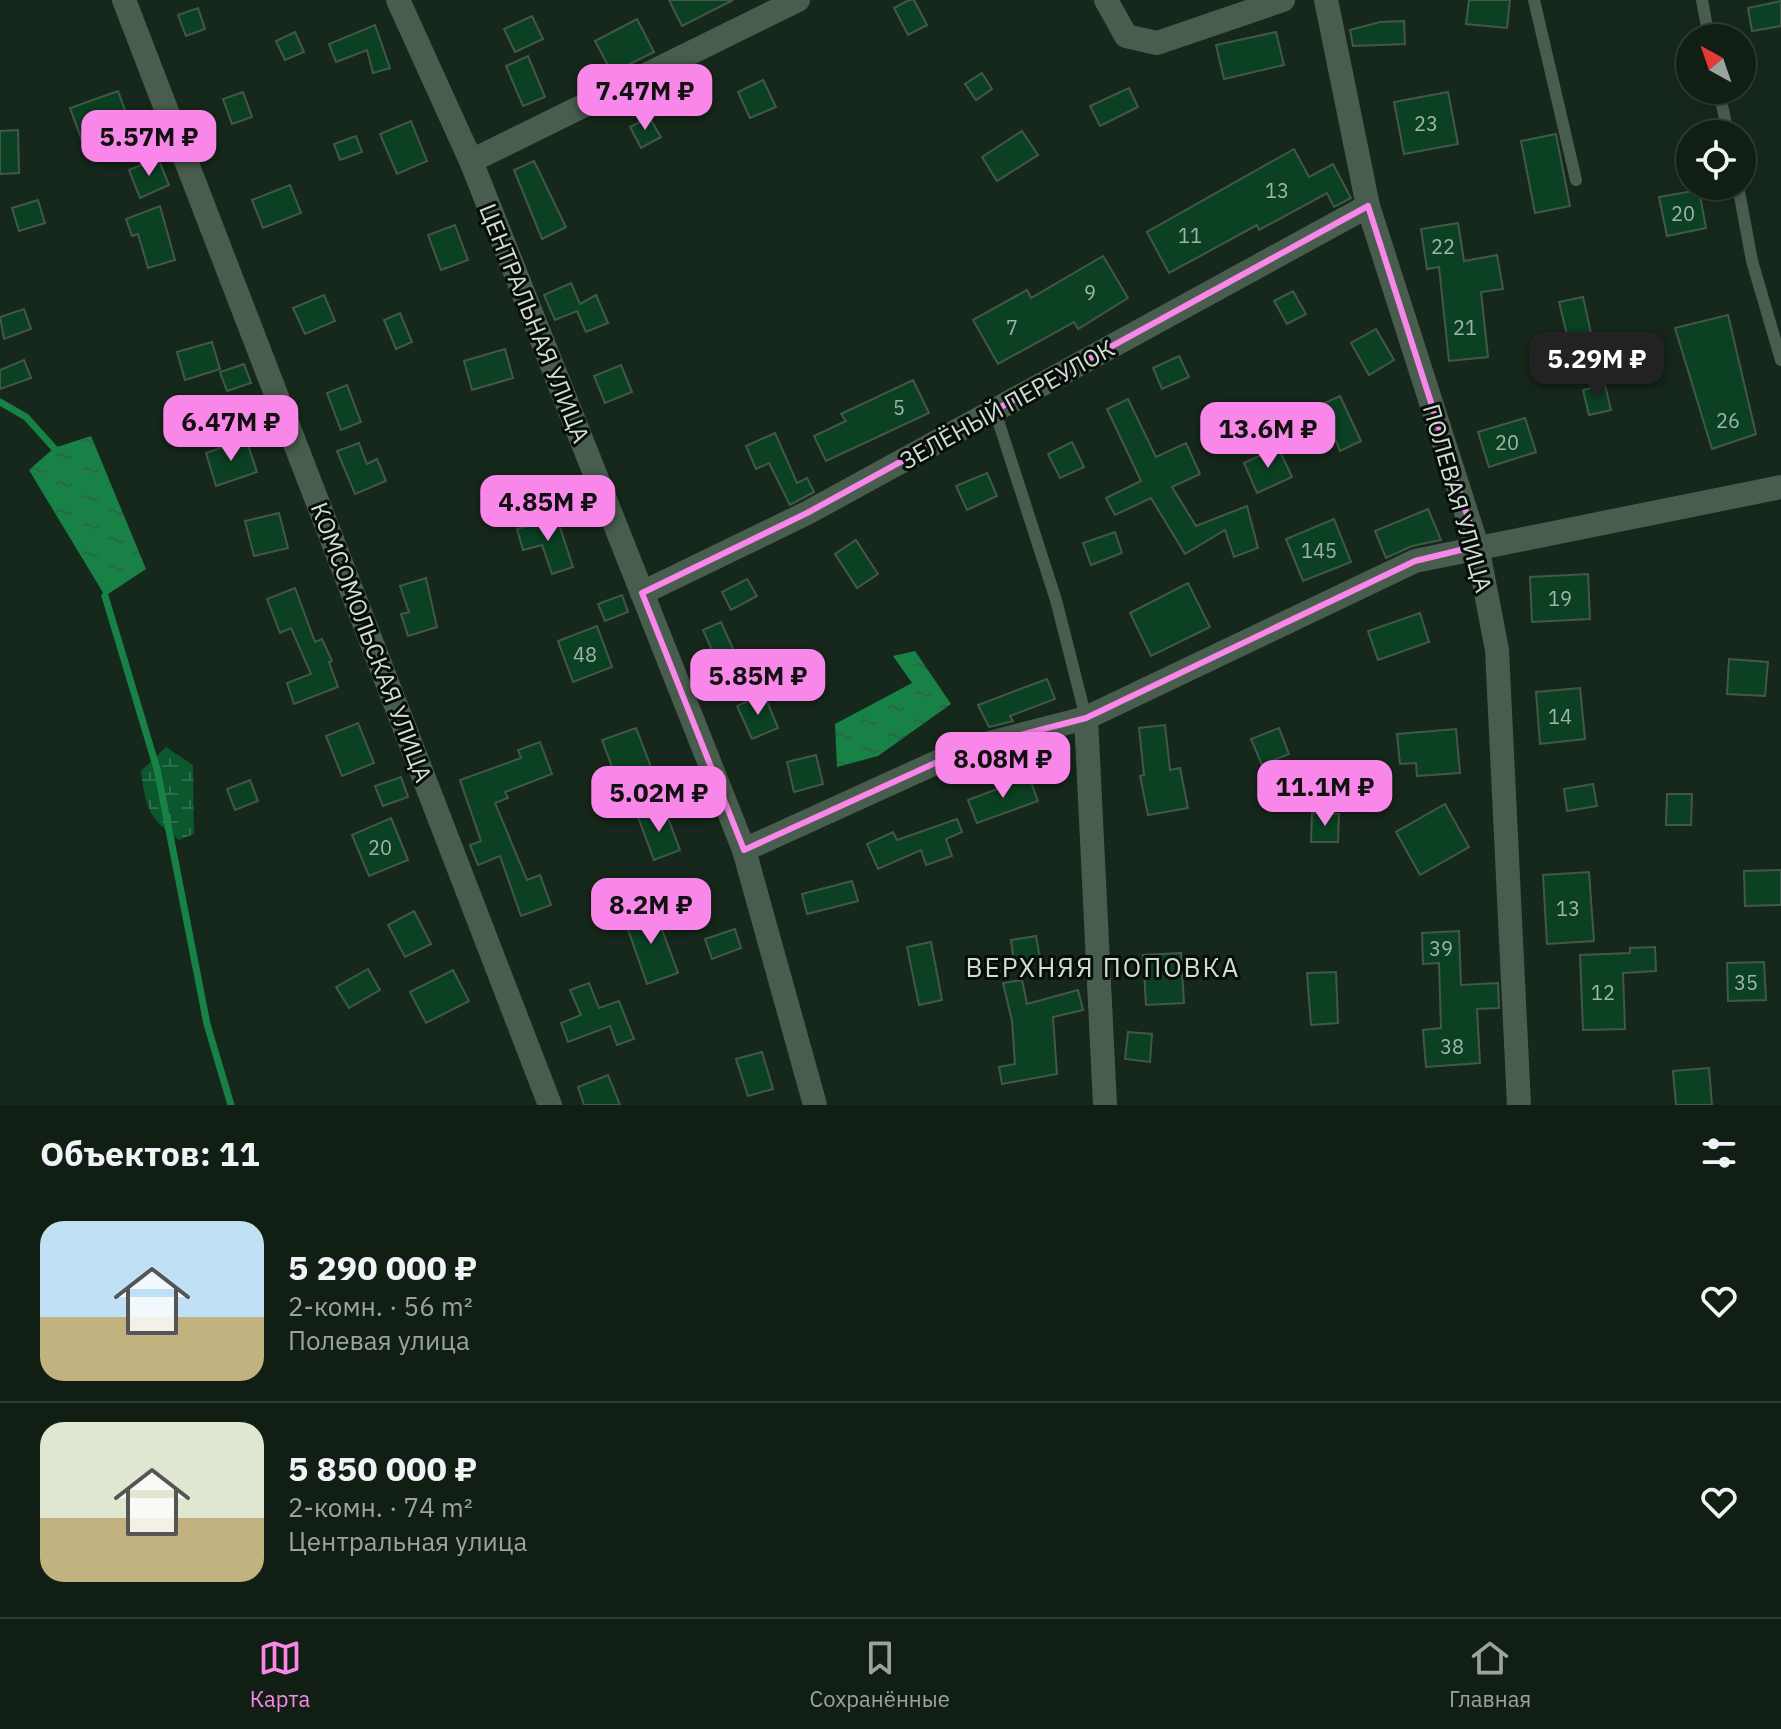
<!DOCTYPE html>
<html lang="ru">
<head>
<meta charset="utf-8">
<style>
  body { margin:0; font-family:"IBM Plex Sans",sans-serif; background:#1e2b22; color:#f1f3f6; height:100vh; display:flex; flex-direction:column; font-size:30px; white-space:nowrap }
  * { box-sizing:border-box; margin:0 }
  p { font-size:26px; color:#9ca2a0 }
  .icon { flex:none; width:44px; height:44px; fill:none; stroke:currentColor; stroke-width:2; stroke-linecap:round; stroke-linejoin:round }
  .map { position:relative; height:1105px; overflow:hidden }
  .details { display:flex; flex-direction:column; background:#101e14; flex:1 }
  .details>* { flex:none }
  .needle { width:52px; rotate:320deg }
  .tools { position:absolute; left:1676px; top:24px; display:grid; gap:16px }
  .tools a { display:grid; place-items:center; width:80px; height:80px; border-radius:50%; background:#101e14; box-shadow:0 4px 12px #0003,0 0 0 2px #303c34; font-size:40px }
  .price { position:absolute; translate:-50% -68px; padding:0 18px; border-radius:16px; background:#f987e9; color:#111; font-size:26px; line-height:52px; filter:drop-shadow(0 2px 4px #0008) }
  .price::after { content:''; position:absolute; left:50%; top:48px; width:24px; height:18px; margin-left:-12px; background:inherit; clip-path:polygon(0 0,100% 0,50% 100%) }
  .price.active { background:#222; color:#fff }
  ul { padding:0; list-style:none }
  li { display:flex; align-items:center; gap:24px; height:200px; padding:0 40px }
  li+li { border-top:2px solid #303c34 }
  li span { display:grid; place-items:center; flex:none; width:224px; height:160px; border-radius:24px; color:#555 }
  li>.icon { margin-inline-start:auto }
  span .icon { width:96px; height:96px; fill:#fffc; stroke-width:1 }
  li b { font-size:34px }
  h2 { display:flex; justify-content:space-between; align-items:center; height:96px; padding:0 40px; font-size:34px }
  .menu { display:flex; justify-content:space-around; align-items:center; height:112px; border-top:2px solid #303c34; background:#101e14; font-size:22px; color:#9ca2a0 }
  .menu a { display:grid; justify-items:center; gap:4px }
  .menu .active { color:#f987e9 }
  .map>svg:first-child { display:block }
  .wetland { fill:url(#wetland-marsh) }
  .water { fill:url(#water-ripples) }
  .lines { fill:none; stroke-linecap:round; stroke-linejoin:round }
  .stream { stroke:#188246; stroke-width:7 }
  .building { fill:#0b4122; stroke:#435748; stroke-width:2 }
  .lane { stroke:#495d4e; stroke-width:12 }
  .street { stroke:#495d4e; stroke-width:24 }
  .marked { fill:none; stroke:#f987e9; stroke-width:6; stroke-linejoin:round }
  .labels { text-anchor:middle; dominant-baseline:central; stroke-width:6; stroke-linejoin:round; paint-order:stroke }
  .number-label { font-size:20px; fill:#a0b5a8 }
  .street-label { font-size:24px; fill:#d1dcd4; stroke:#070e09 }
  .neighbourhood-label { font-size:26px; letter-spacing:2px; fill:#d1dcd4; stroke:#070e09 }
</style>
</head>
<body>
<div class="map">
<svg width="1781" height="1105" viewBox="0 0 1781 1105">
  <defs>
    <pattern id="wetland-marsh" width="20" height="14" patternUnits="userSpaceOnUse" patternTransform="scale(2)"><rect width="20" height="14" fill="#0c572d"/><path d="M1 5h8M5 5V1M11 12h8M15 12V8" fill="none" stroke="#2e6f4b"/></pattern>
    <pattern id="water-ripples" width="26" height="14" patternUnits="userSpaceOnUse" patternTransform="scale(2)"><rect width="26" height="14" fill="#188246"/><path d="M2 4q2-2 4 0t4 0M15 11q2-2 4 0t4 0" fill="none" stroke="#286844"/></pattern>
  </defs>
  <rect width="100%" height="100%" fill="#16281b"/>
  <path class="wetland" d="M 166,747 L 193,765 L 194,834 L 179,840 C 148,818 146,808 141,771 Z"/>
  <g class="water">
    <path d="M 91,436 L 146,569 L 105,596 L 29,470 L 54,448 Z"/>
    <path d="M 915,651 L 951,704 L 878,756 L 837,767 L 835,724 L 912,683 L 893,656 Z"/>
  </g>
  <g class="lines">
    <g class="stream">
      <path d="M 0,402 L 26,417 L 54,448"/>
      <path d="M 105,596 L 157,769 L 207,1024 L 231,1105"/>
    </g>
  </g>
  <g class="building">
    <path d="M 669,0 L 733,0 L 682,26 Z"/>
    <path d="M 909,0 L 914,0 L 927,25 L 908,35 L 894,8 Z"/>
    <path d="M 1469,0 L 1510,0 L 1507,28 L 1466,24 Z"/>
    <path d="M 1781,1 L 1781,26 L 1752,31 L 1748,8 Z"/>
    <path d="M 198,8 L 205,29 L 186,36 L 178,15 Z"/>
    <path d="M 532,16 L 543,39 L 515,52 L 504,29 Z"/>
    <path d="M 637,19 L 654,52 L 612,73 L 595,41 Z"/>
    <path d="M 1404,21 L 1405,44 L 1353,46 L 1350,30 L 1380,22 Z"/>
    <path d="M 375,25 L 390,68 L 373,73 L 367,50 L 336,62 L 329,44 Z"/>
    <path d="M 295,32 L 304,52 L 285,60 L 276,41 Z"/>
    <path d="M 1276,32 L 1284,65 L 1224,79 L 1216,45 Z"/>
    <path d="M 528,56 L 545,97 L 523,106 L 506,66 Z"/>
    <path d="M 982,73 L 992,89 L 976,100 L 965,84 Z"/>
    <path d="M 763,80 L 776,107 L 750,118 L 738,92 Z"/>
    <path d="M 1129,88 L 1138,107 L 1100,126 L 1090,106 Z"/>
    <path d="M 118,91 L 132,129 L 84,146 L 70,108 Z"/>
    <path d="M 243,92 L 252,117 L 232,124 L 223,99 Z"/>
    <path d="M 1448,92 L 1458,144 L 1404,154 L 1394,102 Z"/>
    <path d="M 649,117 L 661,137 L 641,148 L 630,127 Z"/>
    <path d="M 411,121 L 427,161 L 397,174 L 380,134 Z"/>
    <path d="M 18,130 L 19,173 L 0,174 L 0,131 Z"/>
    <path d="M 1022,131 L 1038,155 L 997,181 L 982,157 Z"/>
    <path d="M 1556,134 L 1570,206 L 1535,213 L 1521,141 Z"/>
    <path d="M 356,136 L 362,152 L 340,160 L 334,144 Z"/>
    <path d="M 1294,149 L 1309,177 L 1333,164 L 1351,198 L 1334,207 L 1327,193 L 1259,230 L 1257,225 L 1169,273 L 1147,232 Z"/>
    <path d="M 158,158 L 169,185 L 140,198 L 129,170 Z"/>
    <path d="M 534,161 L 566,227 L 542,239 L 514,170 Z"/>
    <path d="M 290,185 L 301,213 L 263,228 L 252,200 Z"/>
    <path d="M 1699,190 L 1706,228 L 1667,236 L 1659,197 Z"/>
    <path d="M 38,200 L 45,223 L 19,231 L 12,208 Z"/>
    <path d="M 160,206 L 175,260 L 148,268 L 138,234 L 132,236 L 126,219 Z"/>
    <path d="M 1458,223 L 1464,261 L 1497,255 L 1503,289 L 1481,292 L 1488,357 L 1449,361 L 1439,267 L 1427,269 L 1421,229 Z"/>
    <path d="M 455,225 L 468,260 L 441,270 L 428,235 Z"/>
    <path d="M 1103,256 L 1128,298 L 1078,329 L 1074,322 L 998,364 L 973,320 L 1027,290 L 1031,298 Z"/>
    <path d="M 571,283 L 580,304 L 596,295 L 608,323 L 586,332 L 577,311 L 555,320 L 544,295 Z"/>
    <path d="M 1293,291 L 1306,314 L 1287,324 L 1274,301 Z"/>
    <path d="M 324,295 L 335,321 L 305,334 L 293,308 Z"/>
    <path d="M 1583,297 L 1591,333 L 1568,339 L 1559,302 Z"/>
    <path d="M 24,309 L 31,329 L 4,339 L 0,317 Z"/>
    <path d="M 400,313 L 412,342 L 396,349 L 384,320 Z"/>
    <path d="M 1728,315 L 1756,434 L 1712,449 L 1675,328 Z"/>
    <path d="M 1376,329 L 1394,360 L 1369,375 L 1351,343 Z"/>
    <path d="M 212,342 L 220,369 L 185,380 L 177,352 Z"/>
    <path d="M 505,349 L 513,378 L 472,390 L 464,361 Z"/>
    <path d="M 1179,356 L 1189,377 L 1162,389 L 1153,368 Z"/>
    <path d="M 24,360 L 31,378 L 0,389 L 0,370 Z"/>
    <path d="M 244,364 L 251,383 L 227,391 L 220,372 Z"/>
    <path d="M 621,365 L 632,392 L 605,403 L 594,376 Z"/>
    <path d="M 913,380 L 929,413 L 826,461 L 814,436 L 846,421 L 841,414 Z"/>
    <path d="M 347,385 L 361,422 L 341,430 L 327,393 Z"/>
    <path d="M 1605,385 L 1611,410 L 1589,415 L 1583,390 Z"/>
    <path d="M 1340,396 L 1361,441 L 1340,451 L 1336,441 L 1316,449 L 1301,414 Z"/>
    <path d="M 1128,399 L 1156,457 L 1186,443 L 1200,474 L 1172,487 L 1196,526 L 1247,506 L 1258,548 L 1234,557 L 1225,530 L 1185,554 L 1151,498 L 1115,515 L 1106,498 L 1141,481 L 1107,409 Z"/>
    <path d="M 1525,418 L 1536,452 L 1489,467 L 1478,432 Z"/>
    <path d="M 775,433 L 797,483 L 807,478 L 814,492 L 790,505 L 769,463 L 756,469 L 746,446 Z"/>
    <path d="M 246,439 L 257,472 L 216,486 L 206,453 Z"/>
    <path d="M 1072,442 L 1084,467 L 1060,478 L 1048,454 Z"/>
    <path d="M 359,443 L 367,464 L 377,459 L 386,481 L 355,494 L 337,451 Z"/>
    <path d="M 1278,447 L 1292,477 L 1257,493 L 1244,463 Z"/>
    <path d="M 987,473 L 997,496 L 967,510 L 956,486 Z"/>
    <path d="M 1428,509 L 1441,540 L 1412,546 L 1386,558 L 1375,531 Z"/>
    <path d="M 279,513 L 288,548 L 254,556 L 245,521 Z"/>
    <path d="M 557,518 L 573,567 L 552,574 L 542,545 L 523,550 L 517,529 Z"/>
    <path d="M 1334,519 L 1351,562 L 1303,581 L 1286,539 Z"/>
    <path d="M 1115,532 L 1122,553 L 1091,565 L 1083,543 Z"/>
    <path d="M 856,540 L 878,574 L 857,588 L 835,554 Z"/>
    <path d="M 1588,574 L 1590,619 L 1532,622 L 1530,577 Z"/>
    <path d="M 426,578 L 437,627 L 408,636 L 401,614 L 409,612 L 400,586 Z"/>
    <path d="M 747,579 L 757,596 L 731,610 L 722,592 Z"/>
    <path d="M 1188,583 L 1210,627 L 1151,656 L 1130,613 Z"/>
    <path d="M 295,588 L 315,642 L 322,639 L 332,661 L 329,662 L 338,687 L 294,704 L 287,683 L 311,674 L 291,628 L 280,633 L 267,599 Z"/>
    <path d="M 622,595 L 628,612 L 605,621 L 598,604 Z"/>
    <path d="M 1420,613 L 1429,642 L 1378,660 L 1368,631 Z"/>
    <path d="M 721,622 L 734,651 L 716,659 L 703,630 Z"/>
    <path d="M 597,626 L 612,667 L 573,682 L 558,641 Z"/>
    <path d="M 1729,659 L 1768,662 L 1765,696 L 1727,694 Z"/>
    <path d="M 1047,679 L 1055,699 L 1010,716 L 1013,721 L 989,727 L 978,705 Z"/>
    <path d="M 1580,688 L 1585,739 L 1540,744 L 1536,692 Z"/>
    <path d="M 764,694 L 778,728 L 752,739 L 737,706 Z"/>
    <path d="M 358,723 L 374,763 L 342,776 L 326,736 Z"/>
    <path d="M 1165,725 L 1170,770 L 1180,768 L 1188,808 L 1148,815 L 1140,776 L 1144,775 L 1139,728 Z"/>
    <path d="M 636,728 L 651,767 L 617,780 L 602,740 Z"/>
    <path d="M 1279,728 L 1289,754 L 1262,765 L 1251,739 Z"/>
    <path d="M 1456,729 L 1460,773 L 1417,776 L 1416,763 L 1400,764 L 1397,734 Z"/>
    <path d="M 540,742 L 552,774 L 505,792 L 508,798 L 495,803 L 527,880 L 540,875 L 551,905 L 521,916 L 500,856 L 478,865 L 470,845 L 481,841 L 460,780 L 521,758 L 518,750 Z"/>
    <path d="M 816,755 L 823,784 L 794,792 L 787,762 Z"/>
    <path d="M 401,777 L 408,797 L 383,806 L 375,786 Z"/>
    <path d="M 1029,777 L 1038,801 L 977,823 L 968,800 Z"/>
    <path d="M 250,780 L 258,801 L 235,810 L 227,789 Z"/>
    <path d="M 1593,784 L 1597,806 L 1567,811 L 1564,789 Z"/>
    <path d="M 1667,794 L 1692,794 L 1691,825 L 1666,825 Z"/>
    <path d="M 1445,804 L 1469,847 L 1420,875 L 1396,832 Z"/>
    <path d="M 664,807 L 680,850 L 654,860 L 638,817 Z"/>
    <path d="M 1312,813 L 1339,814 L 1338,842 L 1311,842 Z"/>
    <path d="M 391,818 L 408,860 L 369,876 L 352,835 Z"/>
    <path d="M 957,819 L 962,832 L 946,839 L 952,856 L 926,865 L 921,850 L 878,869 L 867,844 L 893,832 L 897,840 Z"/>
    <path d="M 1781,870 L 1781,905 L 1745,906 L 1744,871 Z"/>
    <path d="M 1589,872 L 1594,941 L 1547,944 L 1543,875 Z"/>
    <path d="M 852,881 L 858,901 L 807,914 L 802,894 Z"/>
    <path d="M 654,908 L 678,973 L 647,984 L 624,918 Z"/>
    <path d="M 414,911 L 431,944 L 405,957 L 388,925 Z"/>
    <path d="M 735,929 L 741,948 L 712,959 L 705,939 Z"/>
    <path d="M 1459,931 L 1461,985 L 1498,983 L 1499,1008 L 1477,1009 L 1480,1063 L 1426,1067 L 1423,1030 L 1441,1028 L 1439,963 L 1423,964 L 1422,933 Z"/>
    <path d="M 1036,936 L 1040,958 L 1014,962 L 1011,940 Z"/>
    <path d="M 931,942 L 942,1000 L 919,1005 L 907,947 Z"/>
    <path d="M 1655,947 L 1656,971 L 1623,973 L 1625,1029 L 1583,1030 L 1580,955 L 1630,953 L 1630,948 Z"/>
    <path d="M 1181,953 L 1184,1003 L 1146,1005 L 1143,955 Z"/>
    <path d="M 1764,962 L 1766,1000 L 1728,1001 L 1727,963 Z"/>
    <path d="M 368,969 L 380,990 L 349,1008 L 336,987 Z"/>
    <path d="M 453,970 L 469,1001 L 426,1023 L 410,992 Z"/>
    <path d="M 1336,972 L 1338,1023 L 1311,1025 L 1307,973 Z"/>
    <path d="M 1022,980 L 1027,1004 L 1078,990 L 1083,1010 L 1053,1017 L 1057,1074 L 1002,1084 L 999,1067 L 1015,1064 L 1012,1021 L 1003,983 Z"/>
    <path d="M 589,983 L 599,1008 L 619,1001 L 634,1039 L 617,1045 L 610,1026 L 568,1042 L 561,1023 L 581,1015 L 570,990 Z"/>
    <path d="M 1128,1032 L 1152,1034 L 1150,1062 L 1125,1059 Z"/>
    <path d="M 762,1052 L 773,1089 L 748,1096 L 736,1059 Z"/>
    <path d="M 1709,1068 L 1712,1105 L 1676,1105 L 1673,1071 Z"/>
    <path d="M 608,1075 L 620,1105 L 584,1105 L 578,1087 Z"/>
  </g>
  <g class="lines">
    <g class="lane">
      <path d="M 1534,0 L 1576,180"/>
      <path d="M 1702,0 L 1709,38"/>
      <path d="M 1719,90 L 1728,134"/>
      <path d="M 1738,186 L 1752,261 L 1781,360"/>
      <path d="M 995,411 L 1056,600 L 1086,718"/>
    </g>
    <g class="street">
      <path d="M 124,0 L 550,1105"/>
      <path d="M 398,0 L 471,161 L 744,850 L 815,1105"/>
      <path d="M 1106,0 L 1126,36 L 1157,43 L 1283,0"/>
      <path d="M 1326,0 L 1368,206 L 1477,546 L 1497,650 L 1519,1105"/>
      <path d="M 471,161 L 798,0"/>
      <path d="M 642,593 L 807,513 L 1368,206"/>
      <path d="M 1086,718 L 1105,1105"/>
      <path d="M 744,850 L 966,749 L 1086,718 L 1415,561 L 1781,487"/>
    </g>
  </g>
  <path class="marked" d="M 1368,206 L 1477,546 L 1415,561 L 1086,718 L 966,749 L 744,850 L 642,593 L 807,513 Z"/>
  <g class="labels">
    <g class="number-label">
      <text x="1426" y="123">23</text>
      <text x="1277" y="190">13</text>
      <text x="1683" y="213">20</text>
      <text x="1190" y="235">11</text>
      <text x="1443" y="246">22</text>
      <text x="1090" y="292">9</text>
      <text x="1012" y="327">7</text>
      <text x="1465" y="327">21</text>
      <text x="899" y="407">5</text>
      <text x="1728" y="420">26</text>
      <text x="1507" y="442">20</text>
      <text x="1319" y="550">145</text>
      <text x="1560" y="598">19</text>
      <text x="585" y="654">48</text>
      <text x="1560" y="716">14</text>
      <text x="380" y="847">20</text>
      <text x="1568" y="908">13</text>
      <text x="1441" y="948">39</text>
      <text x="1746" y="982">35</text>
      <text x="1603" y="992">12</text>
      <text x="1452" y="1046">38</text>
    </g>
    <g class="street-label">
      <text transform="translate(535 323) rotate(68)">ЦЕНТРАЛЬНАЯ УЛИЦА</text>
      <text transform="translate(1007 404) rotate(-29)">ЗЕЛЁНЫЙ ПЕРЕУЛОК</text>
      <text transform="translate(1458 498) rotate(74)">ПОЛЕВАЯ УЛИЦА</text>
      <text transform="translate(372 642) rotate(69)">КОМСОМОЛЬСКАЯ УЛИЦА</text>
    </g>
    <g class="neighbourhood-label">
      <text x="1103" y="967">ВЕРХНЯЯ ПОПОВКА</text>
    </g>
  </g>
</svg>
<div class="tools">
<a><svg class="needle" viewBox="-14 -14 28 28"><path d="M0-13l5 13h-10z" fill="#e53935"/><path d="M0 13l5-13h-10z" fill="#9ca2a0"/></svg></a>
<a><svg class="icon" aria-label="locate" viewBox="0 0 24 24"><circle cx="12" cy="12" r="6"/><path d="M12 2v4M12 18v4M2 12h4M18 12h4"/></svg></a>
</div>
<b class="price" style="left:645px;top:132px">7.47M ₽</b>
<b class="price" style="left:149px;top:178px">5.57M ₽</b>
<b class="price active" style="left:1597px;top:400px">5.29M ₽</b>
<b class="price" style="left:231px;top:463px">6.47M ₽</b>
<b class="price" style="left:1268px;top:470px">13.6M ₽</b>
<b class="price" style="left:548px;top:543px">4.85M ₽</b>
<b class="price" style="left:758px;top:717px">5.85M ₽</b>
<b class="price" style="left:1003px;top:800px">8.08M ₽</b>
<b class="price" style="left:1325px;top:828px">11.1M ₽</b>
<b class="price" style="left:659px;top:834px">5.02M ₽</b>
<b class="price" style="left:651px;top:946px">8.2M ₽</b>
</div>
<section class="details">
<h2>Объектов: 11<svg class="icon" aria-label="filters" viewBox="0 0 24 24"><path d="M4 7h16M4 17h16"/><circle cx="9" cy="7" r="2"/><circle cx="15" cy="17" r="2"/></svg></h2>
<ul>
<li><span style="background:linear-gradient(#bfe0f5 60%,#c2b280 0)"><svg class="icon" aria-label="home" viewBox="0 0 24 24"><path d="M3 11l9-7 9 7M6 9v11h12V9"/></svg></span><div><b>5 290 000 ₽</b><p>2-комн. · 56 m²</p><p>Полевая улица</p></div><svg class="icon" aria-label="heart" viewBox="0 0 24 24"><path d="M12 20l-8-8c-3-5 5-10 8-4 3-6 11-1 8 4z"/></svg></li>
<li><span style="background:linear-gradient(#dfe7d0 60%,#c2b280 0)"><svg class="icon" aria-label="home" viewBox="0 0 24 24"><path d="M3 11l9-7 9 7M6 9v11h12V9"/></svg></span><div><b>5 850 000 ₽</b><p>2-комн. · 74 m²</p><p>Центральная улица</p></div><svg class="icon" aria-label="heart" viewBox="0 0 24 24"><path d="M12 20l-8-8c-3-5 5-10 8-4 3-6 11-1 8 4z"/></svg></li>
</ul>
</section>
<nav class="menu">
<a class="active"><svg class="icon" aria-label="map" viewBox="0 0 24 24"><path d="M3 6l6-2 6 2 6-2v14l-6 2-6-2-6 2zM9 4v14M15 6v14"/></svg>Карта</a>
<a><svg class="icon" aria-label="saved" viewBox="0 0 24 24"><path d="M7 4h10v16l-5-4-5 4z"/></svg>Сохранённые</a>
<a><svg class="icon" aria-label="home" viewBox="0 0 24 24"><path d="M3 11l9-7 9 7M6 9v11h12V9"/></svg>Главная</a>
</nav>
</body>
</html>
